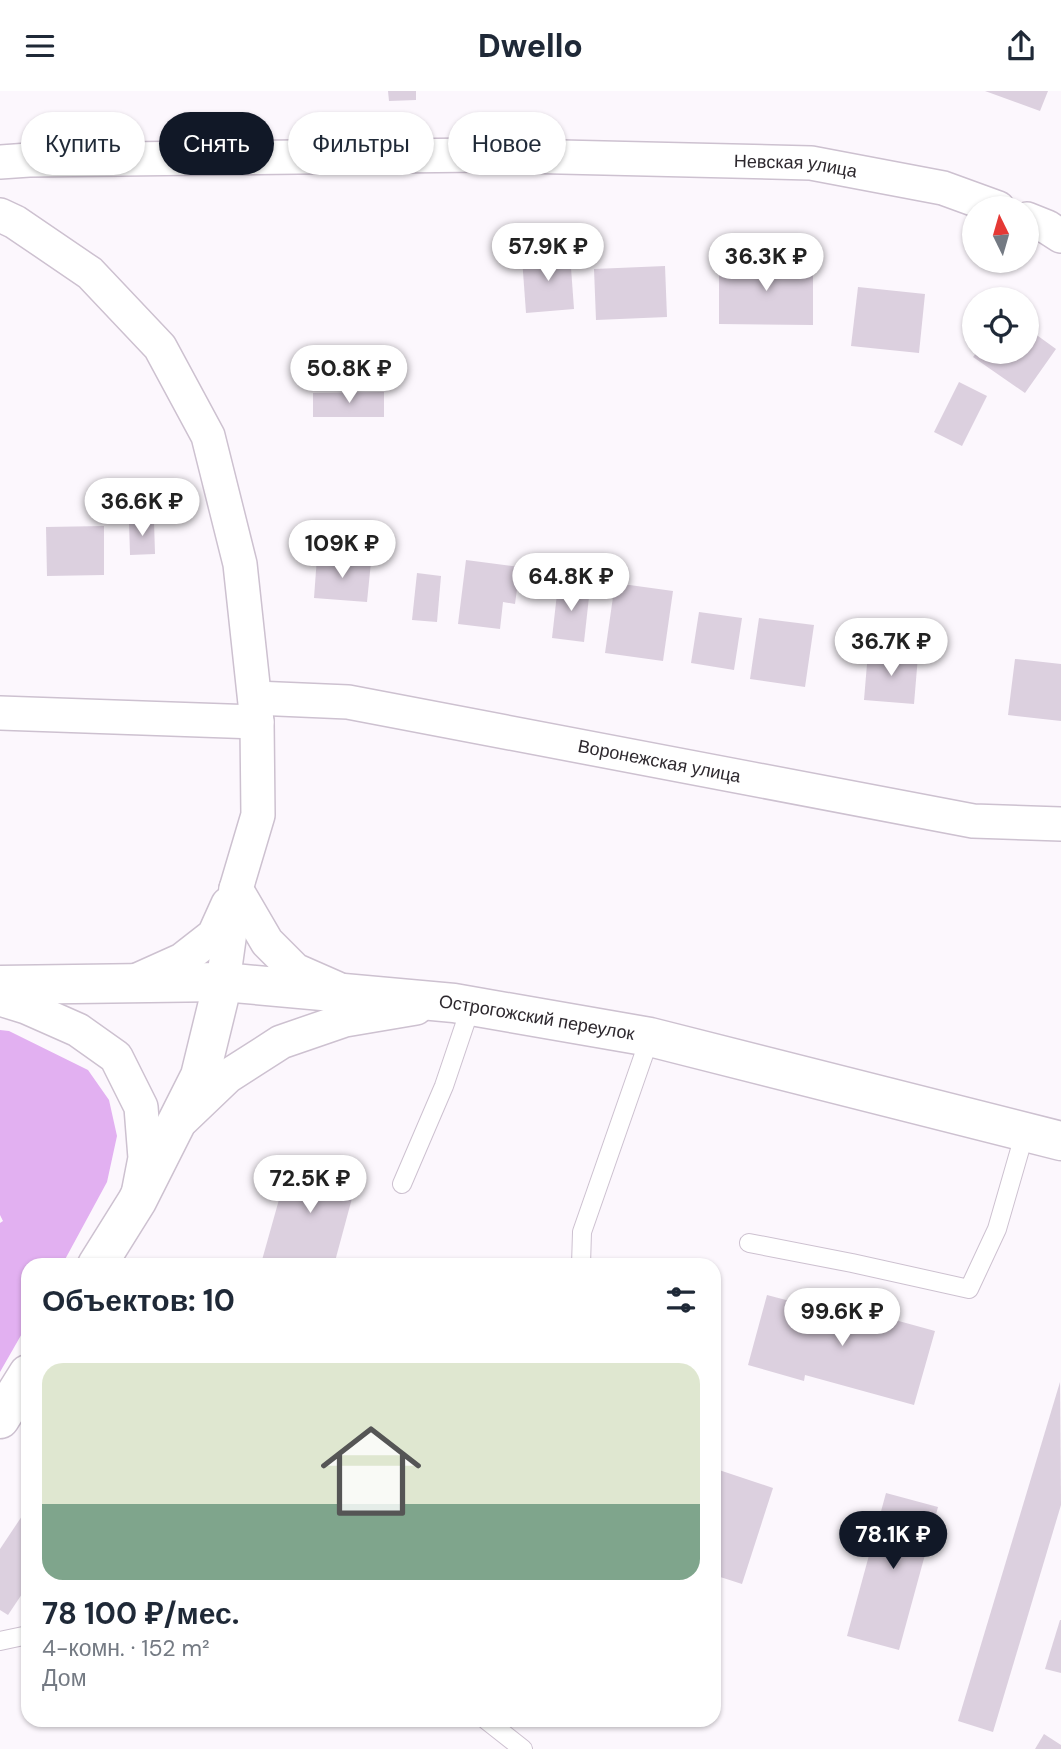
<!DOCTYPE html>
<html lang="ru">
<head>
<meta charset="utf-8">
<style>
  body { margin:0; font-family:"DM Sans",sans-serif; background:#f6f6f7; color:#1f2937; height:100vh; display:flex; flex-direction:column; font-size:26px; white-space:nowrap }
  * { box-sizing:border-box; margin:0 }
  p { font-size:23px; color:#747a83 }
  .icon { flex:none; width:38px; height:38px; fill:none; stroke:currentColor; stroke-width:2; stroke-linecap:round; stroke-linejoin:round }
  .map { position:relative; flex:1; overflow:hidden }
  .panel { position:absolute; left:21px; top:1167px; width:700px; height:469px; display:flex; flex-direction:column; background:#fff; border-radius:21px; box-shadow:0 2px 5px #0004 }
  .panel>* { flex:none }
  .banner { position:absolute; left:21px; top:21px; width:700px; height:63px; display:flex; gap:14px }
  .needle { width:46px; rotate:355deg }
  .controls { position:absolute; left:962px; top:105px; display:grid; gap:14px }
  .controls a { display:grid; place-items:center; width:77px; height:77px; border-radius:50%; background:#fff; box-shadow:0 2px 5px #0004; font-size:35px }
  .price { position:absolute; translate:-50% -60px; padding:0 16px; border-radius:24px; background:#fff; color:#222; font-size:23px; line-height:46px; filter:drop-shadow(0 2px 4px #0008) }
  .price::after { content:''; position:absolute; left:50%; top:42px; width:21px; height:16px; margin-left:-10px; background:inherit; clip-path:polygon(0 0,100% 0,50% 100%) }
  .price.current { background:#111827; color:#fff }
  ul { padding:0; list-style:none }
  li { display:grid; align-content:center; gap:14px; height:371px; padding:0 21px }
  li span { display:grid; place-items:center; height:217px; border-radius:21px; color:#555 }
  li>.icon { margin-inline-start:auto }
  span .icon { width:126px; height:126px; fill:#fffc; stroke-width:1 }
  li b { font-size:30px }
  h2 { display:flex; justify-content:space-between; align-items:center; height:84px; padding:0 21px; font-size:30px }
  .chip { padding:0 24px; border-radius:32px; background:#fff; box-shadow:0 2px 5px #0004; font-size:24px; line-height:63px }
  .chip.current { background:#111827; color:#fff }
  header { display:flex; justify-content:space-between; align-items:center; height:91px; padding:0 21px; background:#fff; font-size:32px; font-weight:800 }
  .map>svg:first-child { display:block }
  .green { fill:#e2b0f1 }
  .building { fill:#dcd0df }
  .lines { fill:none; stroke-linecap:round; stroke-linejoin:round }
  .service-casing { stroke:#cdc1d0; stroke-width:20 }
  .minor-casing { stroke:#cdc1d0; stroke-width:36 }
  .secondary-casing { stroke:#cdc1d0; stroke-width:41 }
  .service { stroke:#fff; stroke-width:18 }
  .minor { stroke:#fff; stroke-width:33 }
  .secondary { stroke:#fff; stroke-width:38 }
  .labels { text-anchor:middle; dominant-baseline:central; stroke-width:7; stroke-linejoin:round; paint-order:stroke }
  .street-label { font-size:18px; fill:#2d282e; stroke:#fcf7fd }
</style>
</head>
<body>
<header><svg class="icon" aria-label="menu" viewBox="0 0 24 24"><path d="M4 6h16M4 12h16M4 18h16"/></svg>Dwello<svg class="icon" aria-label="share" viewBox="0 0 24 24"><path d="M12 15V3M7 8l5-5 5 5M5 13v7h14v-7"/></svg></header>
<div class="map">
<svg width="1061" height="1658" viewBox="0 0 1061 1658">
  <rect width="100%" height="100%" fill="#fcf7fd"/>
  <path class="green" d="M 0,939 L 9,940 L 88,979 L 109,1009 L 117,1045 L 107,1091 L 62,1174 L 28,1174 L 28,1232 L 0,1281 L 0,1132 L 3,1130 L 0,1124 Z"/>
  <g class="building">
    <path d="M 388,0 L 416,0 L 416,9 L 389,10 Z"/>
    <path d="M 985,0 L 1048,0 L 1040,20 Z"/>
    <path d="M 570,163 L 574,218 L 526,222 L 522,167 Z"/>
    <path d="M 719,171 L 813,172 L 813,234 L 719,233 Z"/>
    <path d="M 665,175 L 667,226 L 596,229 L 594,178 Z"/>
    <path d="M 858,196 L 925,203 L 919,262 L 851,255 Z"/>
    <path d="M 1027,237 L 1056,258 L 1025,302 L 973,266 L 977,261 L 1027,261 Z"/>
    <path d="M 959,291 L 987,305 L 962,355 L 934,341 Z"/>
    <path d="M 384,301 L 384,326 L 313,326 L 313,302 Z"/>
    <path d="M 154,430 L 155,463 L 130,464 L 129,431 Z"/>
    <path d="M 104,435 L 104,484 L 47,485 L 46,436 Z"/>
    <path d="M 317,466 L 371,471 L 367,511 L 314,507 Z"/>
    <path d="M 466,469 L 520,476 L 515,513 L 503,511 L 500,538 L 458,533 Z"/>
    <path d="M 417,482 L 441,485 L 437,531 L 412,529 Z"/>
    <path d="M 615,492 L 673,500 L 663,570 L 605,562 Z"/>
    <path d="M 558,494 L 590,497 L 584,551 L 552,547 Z"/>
    <path d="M 699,521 L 742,527 L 734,579 L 691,572 Z"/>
    <path d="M 759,527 L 814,534 L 805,596 L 750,588 Z"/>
    <path d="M 868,561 L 918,565 L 914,613 L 864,609 Z"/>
    <path d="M 1015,568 L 1061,573 L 1061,630 L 1008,624 Z"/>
    <path d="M 291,1066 L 358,1085 L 334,1174 L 282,1174 L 262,1169 Z"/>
    <path d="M 767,1204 L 824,1219 L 826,1210 L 935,1240 L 914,1314 L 805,1284 L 804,1290 L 748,1274 Z"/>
    <path d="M 1060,1291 L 1061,1414 L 993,1641 L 958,1630 Z"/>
    <path d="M 716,1378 L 773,1397 L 742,1493 L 714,1484 L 714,1384 Z"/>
    <path d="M 886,1402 L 938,1416 L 899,1559 L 847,1545 Z"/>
    <path d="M 28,1416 L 28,1494 L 8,1524 L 0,1519 L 0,1458 Z"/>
    <path d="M 1060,1529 L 1061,1529 L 1061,1582 L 1045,1578 Z"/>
    <path d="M 1044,1643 L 1061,1654 L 1061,1658 L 1035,1658 Z"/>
  </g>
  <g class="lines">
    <g class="service-casing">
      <g id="service">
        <path d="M 402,1093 L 444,995 L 471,915"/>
        <path d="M 749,1152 L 852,1172 L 969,1198 L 997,1138 L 1025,1041"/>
        <path d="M 581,1174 L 582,1141 L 650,946"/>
        <path d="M 0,1550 L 28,1544"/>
        <path d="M 486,1629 L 523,1658"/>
      </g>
    </g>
    <g class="minor-casing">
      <g id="minor">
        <path id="s1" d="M 0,71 L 29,69 L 482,64 L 811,72 L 943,97 L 998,117"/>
        <path d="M 0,124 L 15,131 L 90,182 L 160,256 L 208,345 L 240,473 L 257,631 L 258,724 L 236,798 L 223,891"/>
        <path d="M 1027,128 L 1047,136 L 1061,145"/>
        <path id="s2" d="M 255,607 L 348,611 L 973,730 L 1061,733"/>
        <path d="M 0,622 L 257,631"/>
        <path d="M 236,798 L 267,851 L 295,879 L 336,897"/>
        <path d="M 133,891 L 182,869 L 214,844 L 228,813"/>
        <path d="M 0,908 L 26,916 L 78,939 L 116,966 L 141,1016 L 145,1067 L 139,1098"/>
        <path d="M 183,1028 L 228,985 L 281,951 L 345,929 L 416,917"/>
      </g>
    </g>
    <g class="secondary-casing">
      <g id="secondary">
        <path id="s3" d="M 0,894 L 223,891 L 454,912 L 650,946 L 1061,1050"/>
        <path d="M 97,1174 L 137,1110 L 200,985 L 223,891"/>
        <path d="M 0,1328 L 28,1283"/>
      </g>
    </g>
    <use href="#service" class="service"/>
    <use href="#minor" class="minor"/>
    <use href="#secondary" class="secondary"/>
  </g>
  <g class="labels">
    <g class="street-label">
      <text stroke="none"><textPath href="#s1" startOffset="796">Невская улица</textPath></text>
      <text stroke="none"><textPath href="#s2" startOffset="410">Воронежская улица</textPath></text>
      <text stroke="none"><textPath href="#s3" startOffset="539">Острогожский переулок</textPath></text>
    </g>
  </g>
</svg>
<div class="controls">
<a><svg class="needle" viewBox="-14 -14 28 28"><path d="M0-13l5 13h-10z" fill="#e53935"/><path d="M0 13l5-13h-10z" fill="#747a83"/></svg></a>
<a><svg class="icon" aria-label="locate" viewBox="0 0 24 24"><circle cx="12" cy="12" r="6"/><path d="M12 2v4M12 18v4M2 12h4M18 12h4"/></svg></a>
</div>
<b class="price" style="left:548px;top:192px">57.9K ₽</b>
<b class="price" style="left:766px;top:202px">36.3K ₽</b>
<b class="price" style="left:349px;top:314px">50.8K ₽</b>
<b class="price" style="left:142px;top:447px">36.6K ₽</b>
<b class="price" style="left:342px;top:489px">109K ₽</b>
<b class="price" style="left:571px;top:522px">64.8K ₽</b>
<b class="price" style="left:891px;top:587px">36.7K ₽</b>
<b class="price" style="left:310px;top:1124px">72.5K ₽</b>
<b class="price" style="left:842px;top:1257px">99.6K ₽</b>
<b class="price current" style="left:893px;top:1480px">78.1K ₽</b>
<div class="banner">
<a class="chip">Купить</a>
<a class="chip current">Снять</a>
<a class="chip">Фильтры</a>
<a class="chip">Новое</a>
</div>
<section class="panel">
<h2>Объектов: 10<svg class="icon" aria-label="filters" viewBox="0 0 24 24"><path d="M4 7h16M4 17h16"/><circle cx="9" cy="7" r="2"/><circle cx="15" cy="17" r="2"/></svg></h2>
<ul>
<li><span style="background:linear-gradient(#dfe7d0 65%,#7fa58c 0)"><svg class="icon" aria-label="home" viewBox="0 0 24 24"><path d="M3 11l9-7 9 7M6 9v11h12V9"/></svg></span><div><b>78 100 ₽/мес.</b><p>4-комн. · 152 m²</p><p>Дом</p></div></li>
</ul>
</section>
</div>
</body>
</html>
